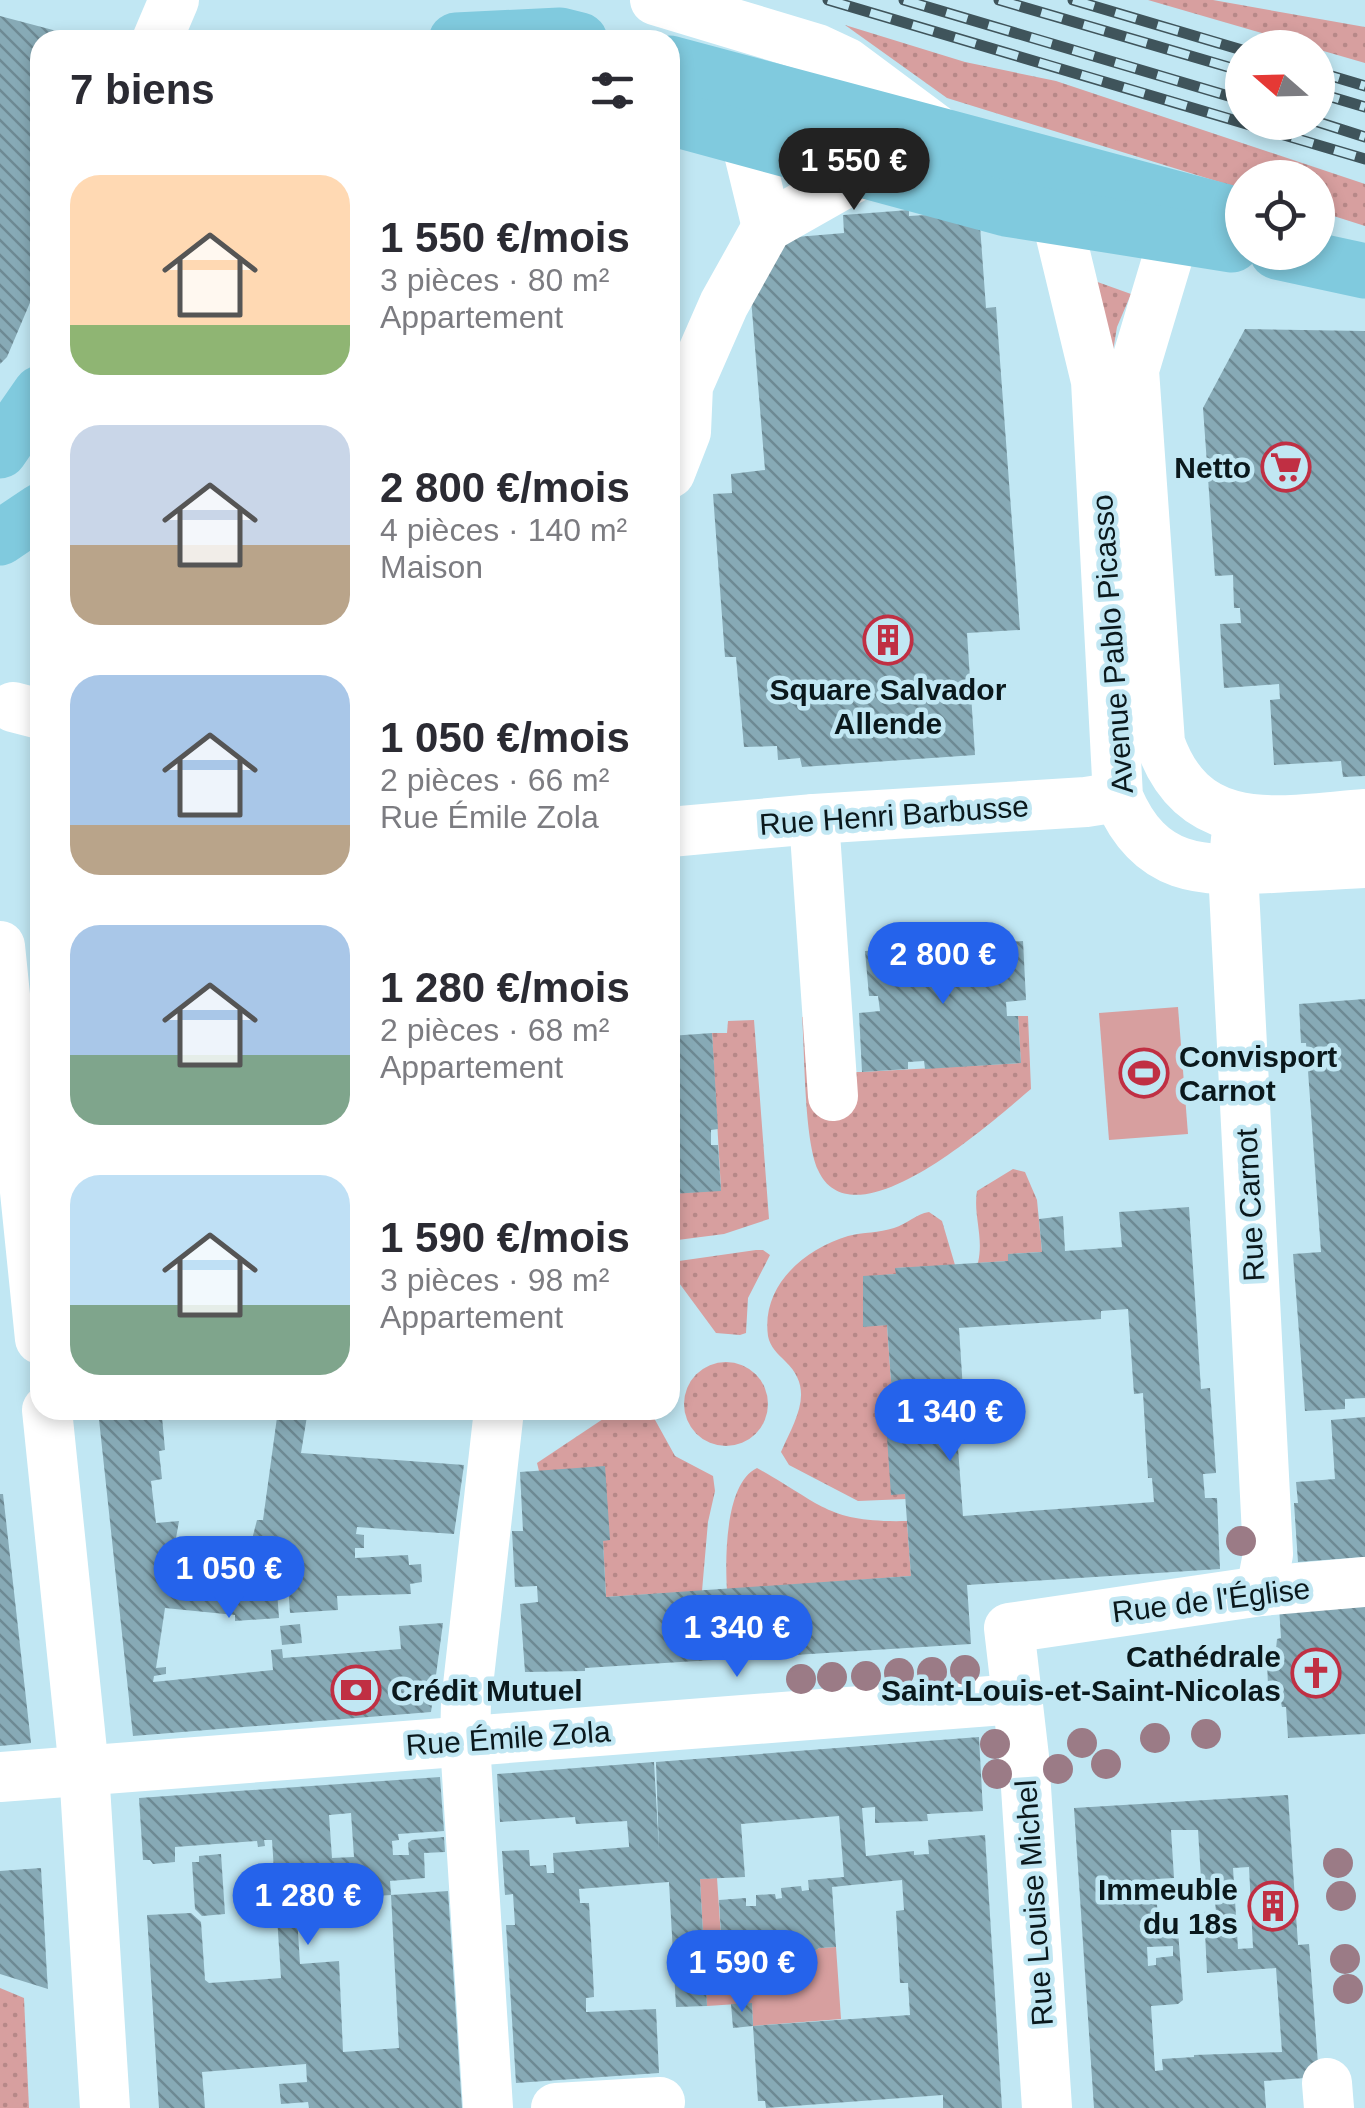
<!DOCTYPE html>
<html lang="fr">
<head>
<meta charset="utf-8">
<style>
  body { margin:0; font-family:Arial,sans-serif; background:#f7f7f7; color:#2b2b33; height:100vh; display:flex; flex-direction:column; font-size:38px; white-space:nowrap }
  * { box-sizing:border-box; margin:0 }
  p { font-size:32px; color:#7c7c81 }
  .icon { flex:none; width:55px; height:55px; fill:none; stroke:currentColor; stroke-width:2; stroke-linecap:round; stroke-linejoin:round }
  .map { position:relative; flex:1; overflow:hidden }
  .panel { position:absolute; left:30px; top:30px; width:650px; height:1390px; display:flex; flex-direction:column; background:#fff; border-radius:30px; box-shadow:0 5px 15px #0003 }
  .panel>* { flex:none }
  .needle { width:65px; rotate:290deg }
  .tools { position:absolute; left:1225px; top:30px; display:grid; gap:20px }
  .tools a { display:grid; place-items:center; width:110px; height:110px; border-radius:50%; background:#fff; box-shadow:0 5px 15px #0003; font-size:50px }
  .price { position:absolute; translate:-50% -85px; padding:0 22px; border-radius:35px; background:#2563eb; color:#fff; font-size:32px; line-height:65px; filter:drop-shadow(0 2px 5px #0008) }
  .price::after { content:''; position:absolute; left:50%; top:60px; width:30px; height:22px; margin-left:-15px; background:inherit; clip-path:polygon(0 0,100% 0,50% 100%) }
  .price.selected { background:#222; color:#fff }
  ul { padding:0; list-style:none }
  li { display:flex; align-items:center; gap:30px; height:250px; padding:0 40px }
  li span { display:grid; place-items:center; flex:none; width:280px; height:200px; border-radius:30px; color:#555 }
  li>.icon { margin-inline-start:auto }
  span .icon { width:120px; height:120px; fill:#fffc; stroke-width:1 }
  li b { font-size:42px }
  h2 { display:flex; justify-content:space-between; align-items:center; height:120px; padding:0 40px; font-size:42px }
  .map>svg:first-child { display:block }
  .grass { fill:url(#grass-dots) }
  .garden { fill:#d79f9f }
  .building { fill:url(#building-back-hatch); fill-rule:evenodd }
  .lines { fill:none; stroke-linecap:round; stroke-linejoin:round }
  .minor { stroke:#fff; stroke-width:50 }
  .major { stroke:#80cade; stroke-width:55 }
  .rail-casing { stroke:#3f545b; stroke-width:11 }
  .rail { stroke:#c1e7f3; stroke-width:8; stroke-dasharray:22; stroke-linecap:butt }
  .tree { fill:#9b7b86 }
  .labels { text-anchor:middle; dominant-baseline:central; stroke-width:9; stroke-linejoin:round; paint-order:stroke }
  .poi-label { font-size:30px; font-weight:bold; fill:#0a181c; stroke:#c1e7f3; text-anchor:end }
  .street-label { font-size:30px; fill:#0a181c; stroke:#c1e7f3 }
</style>
</head>
<body>
<div class="map">
<svg width="1365" height="2108" viewBox="0 0 1365 2108">
  <defs>
    <pattern id="grass-dots" width="8" height="8" patternUnits="userSpaceOnUse" patternTransform="scale(2.5)"><rect width="8" height="8" fill="#d79f9f"/><path d="M2 2h.1M6 6h.1" fill="none" stroke="#b78888" stroke-width="1.8" stroke-linecap="round"/></pattern>
    <pattern id="building-back-hatch" width="6" height="6" patternUnits="userSpaceOnUse" patternTransform="scale(2.5)"><rect width="6" height="6" fill="#87aab6"/><path d="M-1 5l2 2M0 0l6 6M5-1l2 2" fill="none" stroke="#6d8993"/></pattern>
  </defs>
  <rect width="100%" height="100%" fill="#c1e7f3"/>
  <g class="grass">
    <path d="M 1148,0 L 1213,0 L 1365,27 L 1365,63 Z"/>
    <path d="M 845,25 L 965,62 L 1056,81 L 1365,184 L 1365,226 L 1318,211 L 1318,178 L 1242,178 L 1242,189 L 947,98 Z"/>
    <path d="M 1092,280 L 1131,294 L 1117,327 L 1113,351 Z"/>
    <path d="M 817,1015 L 840,1072 L 862,1072 L 1021,1063 L 1018,1016 L 1028,1016 L 1031,1089 C 997,1117 854,1249 818,1170 C 804,1139 805,1054 802,1017 Z"/>
    <path d="M 754,1020 L 769,1219 L 724,1234 L 670,1241 L 670,1194 L 721,1190 L 712,1033 L 727,1033 L 728,1021 Z"/>
    <path d="M 1013,1169 L 1025,1172 L 1037,1200 L 1042,1252 L 1009,1254 L 1008,1261 L 978,1263 C 984,1236 973,1216 977,1191 Z"/>
    <path d="M 929,1212 L 942,1221 L 955,1265 L 896,1268 L 896,1274 L 863,1277 L 863,1326 L 887,1325 L 893,1408 L 885,1409 L 906,1499 L 858,1501 L 789,1465 L 781,1452 C 795,1420 816,1390 785,1361 C 778,1354 770,1347 768,1336 C 761,1285 805,1249 848,1236 C 863,1232 879,1233 894,1228 C 907,1224 916,1214 929,1212 Z"/>
    <path d="M 756,1250 L 763,1250 L 770,1255 L 748,1298 L 746,1333 L 740,1335 L 716,1333 L 671,1272 L 672,1262 Z"/>
    <circle cx="726" cy="1404" r="42"/>
    <path d="M 649,1415 L 654,1418 L 675,1456 L 713,1476 L 715,1491 L 708,1522 L 702,1591 L 606,1597 L 603,1541 L 539,1471 L 537,1463 L 603,1419 Z"/>
    <path d="M 757,1468 C 822,1504 827,1523 907,1521 L 911,1576 L 727,1590 C 725,1558 725,1483 757,1468 Z"/>
    <path d="M 0,1988 L 24,1998 L 29,2108 L 0,2108 Z"/>
  </g>
  <g class="garden">
    <path d="M 1178,1007 L 1188,1134 L 1109,1140 L 1099,1013 Z"/>
    <path d="M 717,1878 L 722,1952 L 749,1950 L 750,1970 L 765,1958 L 778,1957 L 779,1960 L 791,1953 L 805,1952 L 806,1957 L 819,1948 L 836,1947 L 841,2019 L 753,2026 L 752,2003 L 707,2006 L 700,1879 Z"/>
  </g>
  <g class="building">
    <path d="M 0,16 L 87,39 L 40,40 L 40,279 L 7,357 L 0,364 Z"/>
    <path d="M 909,210 L 909,216 L 979,212 L 986,308 L 996,307 L 1020,630 L 967,633 L 975,755 L 802,767 L 800,758 L 778,760 L 777,746 L 744,747 L 736,657 L 725,657 L 713,494 L 732,493 L 731,474 L 765,470 L 749,274 L 773,239 L 844,233 L 843,215 Z"/>
    <path d="M 1245,329 L 1365,331 L 1365,776 L 1343,777 L 1341,761 L 1274,765 L 1270,700 L 1280,699 L 1279,684 L 1224,688 L 1220,624 L 1241,623 L 1240,608 L 1234,608 L 1233,575 L 1215,576 L 1203,408 Z"/>
    <path d="M 1023,941 L 1026,1000 L 1006,1002 L 1007,1016 L 1018,1016 L 1021,1063 L 925,1069 L 924,1061 L 908,1062 L 908,1069 L 862,1072 L 859,1013 L 880,1011 L 878,996 L 869,996 L 865,951 L 962,944 L 963,951 L 978,950 L 978,944 Z"/>
    <path d="M 1365,999 L 1365,1398 L 1345,1399 L 1345,1409 L 1305,1411 L 1293,1254 L 1321,1252 L 1306,1043 L 1301,1043 L 1299,1004 Z"/>
    <path d="M 712,1033 L 718,1129 L 711,1130 L 711,1145 L 718,1145 L 721,1191 L 670,1194 L 670,1036 Z"/>
    <path d="M 1189,1207 L 1201,1389 L 1210,1388 L 1216,1473 L 1203,1474 L 1205,1498 L 1217,1498 L 1220,1569 L 967,1585 L 971,1644 L 585,1668 L 585,1671 L 525,1672 L 520,1604 L 538,1602 L 537,1586 L 515,1587 L 512,1531 L 523,1531 L 520,1472 L 605,1466 L 610,1540 L 603,1541 L 606,1597 L 911,1576 L 905,1494 L 891,1495 L 885,1409 L 893,1408 L 887,1325 L 863,1327 L 863,1276 L 896,1274 L 895,1268 L 1008,1261 L 1008,1254 L 1042,1252 L 1039,1219 L 1056,1217 L 1063,1216 L 1065,1251 L 1122,1247 L 1119,1212 ZM 1128,1309 L 1134,1394 L 1143,1393 L 1148,1478 L 1152,1478 L 1154,1502 L 963,1516 L 955,1407 L 964,1406 L 959,1328 L 1101,1319 L 1101,1311 Z"/>
    <path d="M 98,1410 L 169,1410 L 169,1416 L 162,1417 L 165,1450 L 159,1451 L 162,1479 L 151,1481 L 156,1523 L 179,1521 L 172,1561 L 213,1566 L 212,1583 L 277,1591 L 279,1618 L 235,1621 L 235,1615 L 165,1608 L 156,1668 L 166,1667 L 166,1674 L 154,1676 L 153,1682 L 273,1670 L 271,1650 L 282,1649 L 283,1658 L 401,1649 L 399,1626 L 443,1623 L 431,1712 L 133,1736 Z"/>
    <path d="M 278,1410 L 308,1410 L 301,1453 L 464,1465 L 454,1534 L 357,1527 L 356,1534 L 364,1535 L 364,1548 L 355,1548 L 355,1558 L 408,1555 L 409,1565 L 421,1564 L 422,1582 L 410,1584 L 411,1594 L 337,1596 L 338,1610 L 290,1613 L 288,1584 L 242,1578 L 257,1520 L 263,1520 Z"/>
    <path d="M 1365,1417 L 1365,1557 L 1298,1562 L 1294,1503 L 1298,1503 L 1296,1482 L 1335,1479 L 1331,1420 Z"/>
    <path d="M 0,1494 L 3,1494 L 31,1743 L 0,1746 Z"/>
    <path d="M 1365,1601 L 1365,1734 L 1288,1738 L 1286,1707 L 1282,1707 L 1277,1686 L 1268,1686 L 1267,1661 L 1275,1659 L 1277,1639 L 1281,1638 L 1279,1606 Z"/>
    <path d="M 300,1624 L 302,1643 L 282,1645 L 280,1626 Z"/>
    <path d="M 979,1737 L 983,1811 L 927,1814 L 928,1821 L 875,1823 L 875,1807 L 862,1808 L 866,1856 L 914,1851 L 914,1855 L 929,1854 L 928,1840 L 985,1835 L 1002,2108 L 943,2108 L 943,2095 L 766,2108 L 765,2101 L 758,2101 L 753,2026 L 910,2015 L 908,1983 L 900,1983 L 896,1911 L 904,1910 L 902,1880 L 832,1887 L 836,1947 L 819,1948 L 806,1957 L 805,1952 L 791,1953 L 778,1961 L 778,1957 L 765,1958 L 750,1970 L 749,1950 L 722,1952 L 719,1900 L 746,1898 L 746,1906 L 756,1906 L 756,1895 L 775,1894 L 776,1899 L 782,1898 L 781,1888 L 801,1886 L 802,1891 L 809,1890 L 808,1880 L 844,1877 L 839,1816 L 741,1824 L 745,1877 L 700,1879 L 707,2006 L 676,2007 L 669,1882 L 579,1889 L 580,1903 L 589,1903 L 593,1974 L 594,1997 L 586,1998 L 586,2012 L 656,2009 L 659,2073 L 516,2083 L 506,1925 L 515,1925 L 513,1894 L 505,1895 L 502,1851 L 529,1850 L 530,1866 L 546,1865 L 547,1873 L 554,1873 L 553,1853 L 629,1847 L 629,1845 L 627,1821 L 576,1824 L 575,1817 L 500,1822 L 497,1774 L 654,1762 L 659,1850 L 656,1762 Z"/>
    <path d="M 440,1777 L 444,1831 L 398,1834 L 399,1840 L 392,1841 L 393,1855 L 409,1855 L 408,1843 L 412,1840 L 444,1837 L 445,1852 L 424,1853 L 425,1878 L 390,1881 L 391,1895 L 296,1901 L 300,1964 L 339,1961 L 343,2052 L 399,2048 L 391,1895 L 448,1891 L 462,2108 L 309,2108 L 308,2102 L 281,2104 L 279,2084 L 307,2082 L 306,2064 L 202,2072 L 205,2108 L 159,2108 L 147,1915 L 191,1913 L 201,1922 L 205,1980 L 209,1983 L 281,1978 L 272,1840 L 264,1840 L 265,1846 L 258,1847 L 257,1841 L 175,1847 L 175,1862 L 153,1864 L 150,1860 L 143,1860 L 139,1798 ZM 351,1813 L 354,1857 L 332,1858 L 329,1815 Z"/>
    <path d="M 1288,1795 L 1298,1945 L 1309,1944 L 1319,2077 L 1264,2081 L 1266,2108 L 1094,2108 L 1074,1808 ZM 1171,1830 L 1198,1830 L 1202,1895 L 1214,1894 L 1216,1911 L 1204,1912 L 1207,1973 L 1276,1968 L 1282,2052 L 1194,2055 L 1194,2057 L 1162,2059 L 1163,2070 L 1155,2071 L 1151,2006 L 1178,2004 L 1183,2000 L 1177,1916 L 1158,1917 L 1155,1879 L 1174,1878 ZM 1249,1867 L 1253,1948 L 1238,1949 L 1233,1868 ZM 1173,1946 L 1173,1956 L 1156,1958 L 1156,1965 L 1148,1966 L 1147,1947 Z"/>
    <path d="M 221,1854 L 225,1914 L 202,1916 L 195,1909 L 192,1862 L 199,1862 L 199,1856 Z"/>
    <path d="M 41,1868 L 47,1975 L 48,1989 L 0,1974 L 0,1871 Z"/>
    <path d="M 752,2003 L 753,2026 L 733,2028 L 731,2004 Z"/>
  </g>
  <g class="lines">
    <g class="minor">
      <path d="M 655,0 L 817,49 L 847,63 L 941,133"/>
      <path d="M 157,40 L 174,0"/>
      <path d="M 745,137 L 767,227"/>
      <path d="M 1061,178 L 1056,216 L 1096,381 L 1118,797 C 1150,872 1200,872 1272,868 C 1303,866 1334,865 1365,863"/>
      <path d="M 1185,200 L 1134,370 L 1160,743 C 1195,842 1282,820 1365,814"/>
      <path d="M 670,473 L 686,432 L 688,386 L 724,304 L 767,227 L 864,172"/>
      <path d="M 13,707 L 40,714"/>
      <path d="M 814,819 L 833,1096"/>
      <path d="M 670,832 L 814,819 L 1086,802 L 1118,797"/>
      <path d="M 1236,839 L 1233,870 L 1268,1554 L 1261,1591"/>
      <path d="M 0,946 L 40,1339"/>
      <path d="M 47,1410 L 84,1770 L 105,2108"/>
      <path d="M 0,1777 L 1017,1699"/>
      <path d="M 1327,2083 L 1329,2108"/>
      <path d="M 488,2108 L 465,1743 L 466,1703 L 499,1410"/>
      <path d="M 556,2108 L 660,2102"/>
      <path d="M 1047,2108 L 1024,1757 L 1009,1628 L 1261,1591 L 1365,1582"/>
    </g>
    <g class="major">
      <path d="M 456,40 L 560,35 L 580,40"/>
      <path d="M 670,63 L 1242,216"/>
      <path d="M 670,118 L 1006,209 L 1232,245"/>
      <path d="M 1277,252 L 1365,271"/>
      <path d="M 0,451 L 40,393"/>
      <path d="M 0,538 L 40,511"/>
    </g>
    <g class="rail-casing">
      <g id="rail">
        <path d="M 828,0 L 1365,159"/>
        <path d="M 904,0 L 1242,100"/>
        <path d="M 999,0 L 1242,71"/>
        <path d="M 1073,0 L 1242,50"/>
        <path d="M 1318,72 L 1365,86"/>
        <path d="M 1318,93 L 1365,107"/>
        <path d="M 1318,122 L 1365,137"/>
      </g>
    </g>
    <use href="#rail" class="rail"/>
  </g>
  <g class="tree">
    <circle cx="1241" cy="1541" r="15"/>
    <circle cx="965" cy="1670" r="15"/>
    <circle cx="932" cy="1672" r="15"/>
    <circle cx="899" cy="1673" r="15"/>
    <circle cx="866" cy="1676" r="15"/>
    <circle cx="832" cy="1677" r="15"/>
    <circle cx="801" cy="1679" r="15"/>
    <circle cx="1206" cy="1734" r="15"/>
    <circle cx="1155" cy="1738" r="15"/>
    <circle cx="1082" cy="1743" r="15"/>
    <circle cx="995" cy="1744" r="15"/>
    <circle cx="1106" cy="1764" r="15"/>
    <circle cx="1058" cy="1769" r="15"/>
    <circle cx="997" cy="1774" r="15"/>
    <circle cx="1338" cy="1863" r="15"/>
    <circle cx="1341" cy="1896" r="15"/>
    <circle cx="1345" cy="1959" r="15"/>
    <circle cx="1348" cy="1989" r="15"/>
  </g>
  <defs>
    <g id="supermarket-ring" transform="scale(2.5)"><circle r="9.5" fill="#c1e7f3" stroke="#c02f43" stroke-width="1.5"/><path d="M-6-5.5h2.5l.6 2H6L4.5 2H-2.5L-4.4-4H-6ZM-1.5 3.2a1.3 1.3 0 1 0 .1 0ZM3 3.2a1.3 1.3 0 1 0 .1 0Z" fill="#c02f43"/></g>
    <g id="building-ring" transform="scale(2.5)"><circle r="9.5" fill="#c1e7f3" stroke="#c02f43" stroke-width="1.5"/><path d="M-4-6H4V6H1V3H-1V6H-4ZM-2.5-4.3h1.7v1.8h-1.7ZM.8-4.3h1.7v1.8H.8ZM-2.5-1h1.7V.8h-1.7ZM.8-1h1.7V.8H.8Z" fill="#c02f43"/></g>
    <g id="stadium-ring" transform="scale(2.5)"><circle r="9.5" fill="#c1e7f3" stroke="#c02f43" stroke-width="1.5"/><path d="M0-5a6.5 5 0 1 0 0 10a6.5 5 0 1 0 0-10ZM-3.5-1.8h7v3.6h-7Z" fill="#c02f43"/></g>
    <g id="church-ring" transform="scale(2.5)"><circle r="9.5" fill="#c1e7f3" stroke="#c02f43" stroke-width="1.5"/><path d="M-1.2-6h2.4v3.5h3.3v2.4h-3.3V6h-2.4V-.1h-3.3v-2.4h3.3Z" fill="#c02f43"/></g>
    <g id="bank-ring" transform="scale(2.5)"><circle r="9.5" fill="#c1e7f3" stroke="#c02f43" stroke-width="1.5"/><path d="M-6-4H6V4H-6ZM0-2.3a2.3 2.3 0 1 0 0 4.6a2.3 2.3 0 1 0 0-4.6Z" fill="#c02f43"/></g>
  </defs>
  <g fill-rule="evenodd">
    <use href="#supermarket-ring" x="1286" y="467"/>
    <use href="#building-ring" x="888" y="640"/>
    <use href="#stadium-ring" x="1144" y="1073"/>
    <use href="#church-ring" x="1316" y="1673"/>
    <use href="#bank-ring" x="356" y="1690"/>
    <use href="#building-ring" x="1273" y="1906"/>
  </g>
  <g class="labels">
    <g class="poi-label">
      <text x="1251" y="467">Netto</text>
      <text x="888" y="689" text-anchor="middle">Square Salvador<tspan x="888" dy="34">Allende</tspan></text>
      <text x="1179" y="1056" text-anchor="start">Convisport<tspan x="1179" dy="34">Carnot</tspan></text>
      <text x="1281" y="1656">Cathédrale<tspan x="1281" dy="34">Saint-Louis-et-Saint-Nicolas</tspan></text>
      <text x="391" y="1690" text-anchor="start">Crédit Mutuel</text>
      <text x="1238" y="1889">Immeuble<tspan x="1238" dy="34">du 18s</tspan></text>
    </g>
    <g class="street-label">
      <text transform="translate(1112 644) rotate(-94)">Avenue Pablo Picasso</text>
      <text transform="translate(894 815) rotate(-4)">Rue Henri Barbusse</text>
      <text transform="translate(1250 1205) rotate(-93)">Rue Carnot</text>
      <text transform="translate(1211 1600) rotate(-7)">Rue de l'Église</text>
      <text transform="translate(508 1738) rotate(-4)">Rue Émile Zola</text>
      <text transform="translate(1034 1903) rotate(-94)">Rue Louise Michel</text>
    </g>
  </g>
</svg>
<div class="tools">
<a><svg class="needle" viewBox="-14 -14 28 28"><path d="M0-13l5 13h-10z" fill="#e53935"/><path d="M0 13l5-13h-10z" fill="#7c7c81"/></svg></a>
<a><svg class="icon" aria-label="locate" viewBox="0 0 24 24"><circle cx="12" cy="12" r="6"/><path d="M12 2v4M12 18v4M2 12h4M18 12h4"/></svg></a>
</div>
<b class="price selected" style="left:854px;top:213px">1 550 €</b>
<b class="price" style="left:943px;top:1007px">2 800 €</b>
<b class="price" style="left:950px;top:1464px">1 340 €</b>
<b class="price" style="left:229px;top:1621px">1 050 €</b>
<b class="price" style="left:737px;top:1680px">1 340 €</b>
<b class="price" style="left:308px;top:1948px">1 280 €</b>
<b class="price" style="left:742px;top:2015px">1 590 €</b>
<section class="panel">
<h2>7 biens<svg class="icon" aria-label="filters" viewBox="0 0 24 24"><path d="M4 7h16M4 17h16"/><circle cx="9" cy="7" r="2"/><circle cx="15" cy="17" r="2"/></svg></h2>
<ul>
<li><span style="background:linear-gradient(#ffd9b3 75%,#8fb573 0)"><svg class="icon" aria-label="home" viewBox="0 0 24 24"><path d="M3 11l9-7 9 7M6 9v11h12V9"/></svg></span><div><b>1 550 €/mois</b><p>3 pièces · 80 m²</p><p>Appartement</p></div></li>
<li><span style="background:linear-gradient(#c9d6e8 60%,#b9a48a 0)"><svg class="icon" aria-label="home" viewBox="0 0 24 24"><path d="M3 11l9-7 9 7M6 9v11h12V9"/></svg></span><div><b>2 800 €/mois</b><p>4 pièces · 140 m²</p><p>Maison</p></div></li>
<li><span style="background:linear-gradient(#a9c7e8 75%,#b9a48a 0)"><svg class="icon" aria-label="home" viewBox="0 0 24 24"><path d="M3 11l9-7 9 7M6 9v11h12V9"/></svg></span><div><b>1 050 €/mois</b><p>2 pièces · 66 m²</p><p>Rue Émile Zola</p></div></li>
<li><span style="background:linear-gradient(#a9c7e8 65%,#7fa58c 0)"><svg class="icon" aria-label="home" viewBox="0 0 24 24"><path d="M3 11l9-7 9 7M6 9v11h12V9"/></svg></span><div><b>1 280 €/mois</b><p>2 pièces · 68 m²</p><p>Appartement</p></div></li>
<li><span style="background:linear-gradient(#bfe0f5 65%,#7fa58c 0)"><svg class="icon" aria-label="home" viewBox="0 0 24 24"><path d="M3 11l9-7 9 7M6 9v11h12V9"/></svg></span><div><b>1 590 €/mois</b><p>3 pièces · 98 m²</p><p>Appartement</p></div></li>
</ul>
</section>
</div>
</body>
</html>
